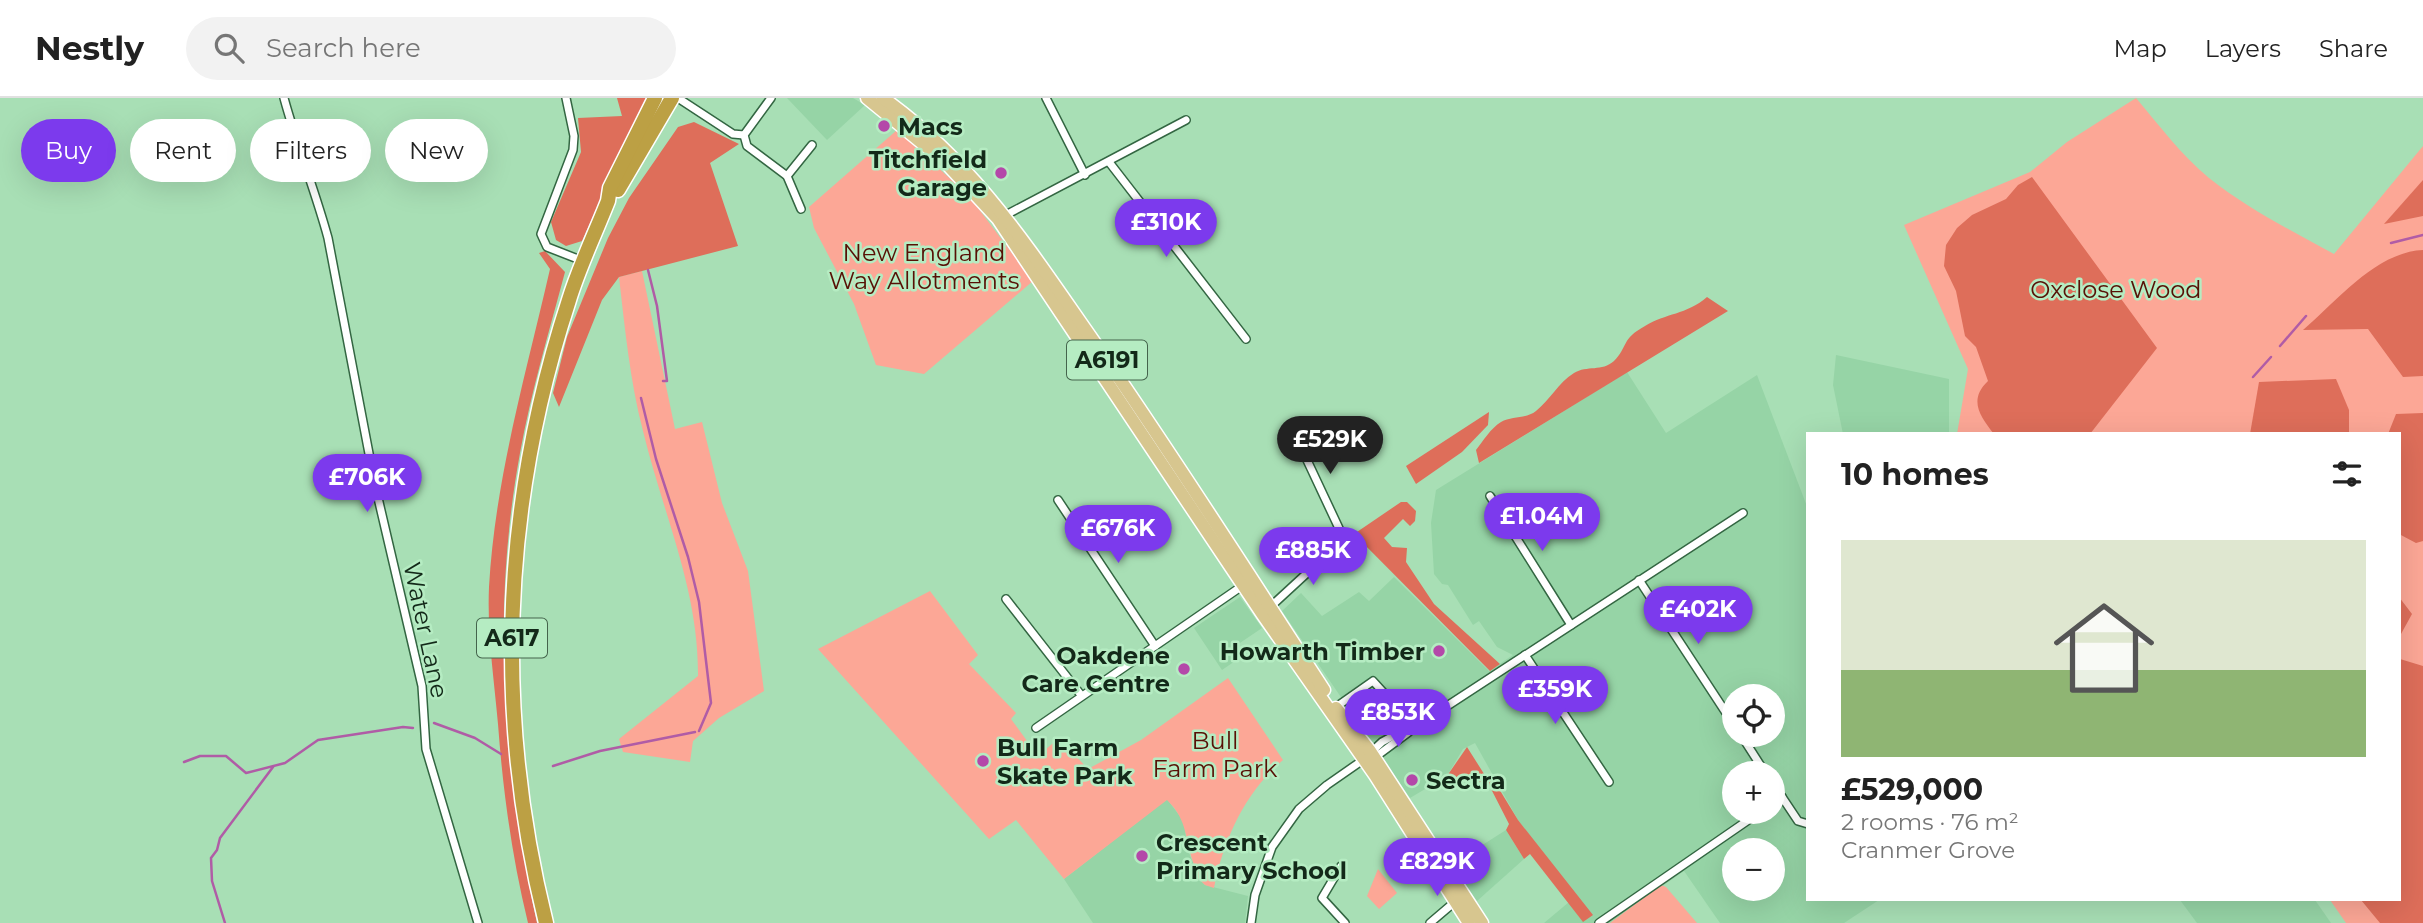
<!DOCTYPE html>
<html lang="en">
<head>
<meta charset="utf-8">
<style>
  body { margin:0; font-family:Montserrat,sans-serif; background:#f2f2f2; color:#222; height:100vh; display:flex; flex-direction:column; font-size:26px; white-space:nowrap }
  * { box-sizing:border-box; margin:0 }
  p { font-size:23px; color:#767676 }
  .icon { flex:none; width:38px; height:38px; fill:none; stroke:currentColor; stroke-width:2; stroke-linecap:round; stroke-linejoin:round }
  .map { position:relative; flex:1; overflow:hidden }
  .side { position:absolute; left:1806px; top:334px; width:595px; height:469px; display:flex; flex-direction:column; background:#fff; border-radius:0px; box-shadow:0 7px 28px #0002 }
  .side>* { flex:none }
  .banner { position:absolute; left:21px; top:21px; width:665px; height:63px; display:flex; gap:14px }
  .fabs { position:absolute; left:1722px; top:586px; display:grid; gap:14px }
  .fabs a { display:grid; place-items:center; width:63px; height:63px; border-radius:50%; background:#fff; box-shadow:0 7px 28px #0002; font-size:35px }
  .price { position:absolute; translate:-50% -60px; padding:0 16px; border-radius:24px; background:#7c3aed; color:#fff; font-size:23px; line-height:46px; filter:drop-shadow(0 2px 4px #0008) }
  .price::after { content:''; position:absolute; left:50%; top:42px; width:21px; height:16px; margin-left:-10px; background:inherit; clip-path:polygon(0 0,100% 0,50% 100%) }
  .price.current { background:#222; color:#fff }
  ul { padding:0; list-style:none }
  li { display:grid; align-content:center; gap:14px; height:371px; padding:0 35px }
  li+li { border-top:2px solid #e0e0e0 }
  li span { display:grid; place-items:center; height:217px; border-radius:0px; color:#555 }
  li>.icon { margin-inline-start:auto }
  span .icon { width:126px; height:126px; fill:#fffc; stroke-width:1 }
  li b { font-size:30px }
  h2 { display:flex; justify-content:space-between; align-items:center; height:84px; padding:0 35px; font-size:30px }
  .tag { padding:0 24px; border-radius:32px; background:#fff; box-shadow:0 7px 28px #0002; font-size:24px; line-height:63px }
  .tag.current { background:#7c3aed; color:#fff }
  header { display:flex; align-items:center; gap:42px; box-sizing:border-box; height:98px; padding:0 35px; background:#fff; border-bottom:2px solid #e0e0e0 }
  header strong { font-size:33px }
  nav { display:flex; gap:38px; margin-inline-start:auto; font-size:24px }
  .search { width:490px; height:63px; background:#f2f2f2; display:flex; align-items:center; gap:18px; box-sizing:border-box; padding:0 24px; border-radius:38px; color:#767676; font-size:26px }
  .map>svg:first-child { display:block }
  .built { fill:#96d4a6; fill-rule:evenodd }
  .green { fill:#fca796 }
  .forest { fill:#de6e5a }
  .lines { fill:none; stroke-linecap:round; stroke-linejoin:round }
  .stream { stroke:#b05ca6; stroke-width:2.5 }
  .street-casing { stroke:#336642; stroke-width:10 }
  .primary-casing { stroke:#fff; stroke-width:15 }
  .highway-casing { stroke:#fff; stroke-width:17 }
  .street { stroke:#fff; stroke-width:7 }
  .primary { stroke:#d7c68f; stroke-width:12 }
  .highway { stroke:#bca044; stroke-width:14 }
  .poi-dot { fill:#b448a9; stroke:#b5ecc2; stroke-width:2.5 }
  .labels { text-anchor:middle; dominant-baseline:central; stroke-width:5; stroke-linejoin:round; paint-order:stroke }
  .shield { fill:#b5ecc2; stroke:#44644c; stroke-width:2 }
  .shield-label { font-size:23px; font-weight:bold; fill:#132919 }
  .poi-label { font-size:24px; font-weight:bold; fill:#132919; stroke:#b5ecc2; text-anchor:start }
  .park-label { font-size:24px; fill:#571005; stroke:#b5ecc2 }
  .street-label { font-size:24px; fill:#132919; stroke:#b5ecc2 }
</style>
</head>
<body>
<header>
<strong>Nestly</strong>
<div class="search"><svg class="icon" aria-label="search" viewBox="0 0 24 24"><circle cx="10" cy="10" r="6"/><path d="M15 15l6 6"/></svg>Search here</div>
<nav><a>Map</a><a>Layers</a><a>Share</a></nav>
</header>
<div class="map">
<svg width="2423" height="825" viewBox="0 0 2423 825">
  <rect width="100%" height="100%" fill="#a8dfb5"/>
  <g class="built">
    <path d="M 787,0 L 853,0 L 865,7 L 827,42 Z"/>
    <path d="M 1836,257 L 1949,281 L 1949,336 L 1843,336 L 1833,287 Z"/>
    <path d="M 1627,274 L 1666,335 L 1757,277 L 1808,411 L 1808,802 L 1879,802 L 1844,825 L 1720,825 L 1684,773 L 1610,825 L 1544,825 L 1569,804 L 1583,823 L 1547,761 L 1518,722 L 1475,645 L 1463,651 L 1447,678 L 1410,700 L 1282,513 L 1301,495 L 1322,518 L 1359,494 L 1369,503 L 1394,479 L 1489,573 L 1513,557 L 1497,549 L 1479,523 L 1473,527 L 1448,487 L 1442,486 L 1434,476 L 1431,425 L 1436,392 ZM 1734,598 L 1773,598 L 1773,637 L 1734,637 ZM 1734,676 L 1773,676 L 1773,714 L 1734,714 ZM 1734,752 L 1773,752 L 1773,791 L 1734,791 Z"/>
    <path d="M 1240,499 L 1262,530 L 1234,549 L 1241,559 L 1222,572 L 1194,530 Z"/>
    <path d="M 1167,701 L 1185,725 L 1186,747 L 1195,770 L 1191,773 L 1205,787 L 1248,798 L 1245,825 L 1093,825 L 1064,781 Z"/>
    <path d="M 1506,732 L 1524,761 L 1477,803 L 1451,767 Z"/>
    <path d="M 2180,802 L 2315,802 L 2331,825 L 2197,825 Z"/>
  </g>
  <g class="green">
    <path d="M 2136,0 C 2159,27 2181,57 2209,80 C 2248,111 2292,133 2334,156 L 2423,48 L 2423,825 L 2346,825 L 2330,802 L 2399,802 L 2399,336 L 1957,336 L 1968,271 L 1904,127 L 2030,74 L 2067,44 Z"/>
    <path d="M 897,32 L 969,98 L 1033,183 L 924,276 L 876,267 L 854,206 L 814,130 L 809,109 Z"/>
    <path d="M 642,173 L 675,331 L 702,324 L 722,405 L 748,473 L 764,593 L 719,620 L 693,643 L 690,664 L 623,654 L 619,641 L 698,578 C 699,492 663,416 643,333 C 630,283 625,231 619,179 Z"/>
    <path d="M 930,493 L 978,557 L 969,566 L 1016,615 L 1011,621 L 1038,658 L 1059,640 L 1088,671 L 1141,642 L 1228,580 L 1283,662 C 1245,695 1224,740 1214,790 L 1205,787 L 1191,773 L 1195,769 C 1184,742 1189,723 1167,702 L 1064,781 L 1016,722 L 989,741 L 818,551 Z"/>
    <path d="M 1378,771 L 1397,795 L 1379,811 L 1367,798 Z"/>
    <path d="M 1661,787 L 1666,789 L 1697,825 L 1610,825 Z"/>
  </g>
  <g class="forest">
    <path d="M 617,0 L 646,0 L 582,143 L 566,148 L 556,142 L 551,124 L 581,54 L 578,20 L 622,18 Z"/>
    <path d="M 694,24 L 739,46 L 710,65 L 738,148 L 619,179 L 602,202 L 559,309 L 553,295 L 567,239 L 608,140 L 629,100 L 678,29 Z"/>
    <path d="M 2032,79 L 2157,250 L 2090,336 L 1994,336 C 1980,318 1968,302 1988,283 L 1976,249 L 1965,238 L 1956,193 L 1944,168 L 1946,147 L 1957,130 L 1972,117 L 2006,101 L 2018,87 Z"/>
    <path d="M 2423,82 L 2423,118 L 2384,126 Z"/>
    <path d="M 2423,152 L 2423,278 L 2403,279 L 2368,231 L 2303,232 C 2337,203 2376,154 2423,152 Z"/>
    <path d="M 545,153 L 565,174 C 549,234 531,294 520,355 C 491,513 503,669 537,825 L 528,825 C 512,759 503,694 498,626 C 494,580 487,536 489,489 C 495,381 526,276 550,171 L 539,155 Z"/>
    <path d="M 1707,199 L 1728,213 L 1479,365 L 1476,352 C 1483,343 1491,330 1501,324 C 1512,318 1526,321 1536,313 C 1550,302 1558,285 1574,275 C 1587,267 1602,274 1614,263 C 1628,249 1621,241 1645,228 C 1666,215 1686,217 1707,199 Z"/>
    <path d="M 2336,281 L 2349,312 L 2349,336 L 2250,336 L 2259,284 Z"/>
    <path d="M 1489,314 L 1488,327 L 1462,354 L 1416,386 L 1406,368 Z"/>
    <path d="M 2423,315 L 2423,443 L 2416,445 L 2399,436 L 2399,336 L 2388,336 L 2396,316 Z"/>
    <path d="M 1401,404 L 1407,404 L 1416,413 L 1415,423 L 1410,428 L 1403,421 L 1384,440 L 1392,449 L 1407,450 L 1406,464 L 1434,506 L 1500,566 L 1490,573 L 1354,436 Z"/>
    <path d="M 2399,499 L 2412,516 L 2401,536 L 2400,561 L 2423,568 L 2423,825 L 2380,825 L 2361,802 L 2399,802 Z"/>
    <path d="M 1467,649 L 1486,679 L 1493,681 L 1518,722 L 1593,817 L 1583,824 L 1530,756 L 1524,761 L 1506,732 L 1509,726 L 1488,685 L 1447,678 Z"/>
  </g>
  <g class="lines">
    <g class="stream">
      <path d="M 2391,145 L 2423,137"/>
      <path d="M 648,172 L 657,208 L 667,283 L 663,283"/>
      <path d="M 2280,248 L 2306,218"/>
      <path d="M 2253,279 L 2271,259"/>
      <path d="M 641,300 L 656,361 L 688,459 L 699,504 L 711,605 L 699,633"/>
      <path d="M 434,625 L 475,640 L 501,656"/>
      <path d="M 184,664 L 200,658 L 226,658 L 246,675 L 285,665 L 318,642 L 403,629 L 413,630"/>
      <path d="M 553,668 L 600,653 L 695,634"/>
      <path d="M 225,825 L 212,783 L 211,760 L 217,752 L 220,740 L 273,669"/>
    </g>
    <g class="street-casing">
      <g id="street">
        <path d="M 284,0 C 297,48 315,92 328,140 L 375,387 L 422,588 L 426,651 L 478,825"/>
        <path d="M 566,0 L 574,38 L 573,52 L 541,136 L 547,149 L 583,163"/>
        <path d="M 678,0 L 733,36 L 744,37"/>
        <path d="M 771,0 L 744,37 L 747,48 L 787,78 L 801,111"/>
        <path d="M 1046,0 L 1085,77"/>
        <path d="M 1109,64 L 1246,241"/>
        <path d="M 787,78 L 812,47"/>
        <path d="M 1002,119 L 1186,22"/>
        <path d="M 1490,398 L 1571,527"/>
        <path d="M 1058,402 L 1155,548"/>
        <path d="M 1639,482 L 1734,627"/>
        <path d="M 1006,501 L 1081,597"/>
        <path d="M 1268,511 L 1344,441 L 1291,328"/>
        <path d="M 1525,557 L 1609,684"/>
        <path d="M 1336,609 L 1373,583 L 1414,628"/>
        <path d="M 1036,630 L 1245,486"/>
        <path d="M 1741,637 L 1766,676"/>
        <path d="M 1374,660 L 1409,634"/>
        <path d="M 1773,685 L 1782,699 L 1773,706"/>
        <path d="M 1782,699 L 1798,723 L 1808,726"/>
        <path d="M 1341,768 L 1322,800 L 1345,825"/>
        <path d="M 1251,825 L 1255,797 L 1272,749 L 1299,711 L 1327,687 L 1363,662 L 1382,644 L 1441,612 L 1743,415"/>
        <path d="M 1430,825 L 1457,802"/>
        <path d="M 1599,825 L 1760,714"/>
      </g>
    </g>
    <g class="primary-casing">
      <g id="primary">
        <path d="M 867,0 L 943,62 L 998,121 L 1263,517 L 1375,677 L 1469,825"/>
        <path d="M 883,0 C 975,66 1027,148 1090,238 C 1171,354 1247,474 1324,592"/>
        <path d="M 1336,610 L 1370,653 L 1482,825"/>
      </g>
    </g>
    <g class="highway-casing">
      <g id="highway">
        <path d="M 618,92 L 672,0"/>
        <path d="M 546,825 C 494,616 502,407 569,202 C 579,169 595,136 608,103 L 610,90 L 655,0"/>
      </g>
    </g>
    <use href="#street" class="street"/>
    <use href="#primary" class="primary"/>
    <use href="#highway" class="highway"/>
  </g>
  <g class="poi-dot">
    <circle cx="884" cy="28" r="7"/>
    <circle cx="1001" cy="75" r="7"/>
    <circle cx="1439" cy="553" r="7"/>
    <circle cx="1184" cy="571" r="7"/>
    <circle cx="983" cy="663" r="7"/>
    <circle cx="1412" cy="682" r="7"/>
    <circle cx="1142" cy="758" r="7"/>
  </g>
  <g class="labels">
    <g class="shield">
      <rect x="1067" y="242.5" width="80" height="39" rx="5"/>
      <rect x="477" y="520.5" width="70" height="39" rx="5"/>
    </g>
    <g class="shield-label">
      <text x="1107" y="262">A6191</text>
      <text x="512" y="540">A617</text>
    </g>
    <g class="poi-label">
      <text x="898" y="28">Macs</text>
      <text x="987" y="61" text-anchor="end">Titchfield<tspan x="987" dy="28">Garage</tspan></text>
      <text x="1425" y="553" text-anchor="end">Howarth Timber</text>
      <text x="1170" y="557" text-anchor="end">Oakdene<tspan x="1170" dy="28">Care Centre</tspan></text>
      <text x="997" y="649">Bull Farm<tspan x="997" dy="28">Skate Park</tspan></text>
      <text x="1426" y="682">Sectra</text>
      <text x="1156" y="744">Crescent<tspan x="1156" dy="28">Primary School</tspan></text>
    </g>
    <g class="park-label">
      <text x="924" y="154">New England<tspan x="924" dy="28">Way Allotments</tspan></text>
      <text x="2116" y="191">Oxclose Wood</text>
      <text x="1215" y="642">Bull<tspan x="1215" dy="28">Farm Park</tspan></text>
    </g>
    <g class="street-label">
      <text transform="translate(426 532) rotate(78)">Water Lane</text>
    </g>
  </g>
</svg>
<div class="fabs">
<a><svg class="icon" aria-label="locate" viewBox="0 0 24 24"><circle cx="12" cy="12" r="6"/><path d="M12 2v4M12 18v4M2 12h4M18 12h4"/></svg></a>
<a>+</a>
<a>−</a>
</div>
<b class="price" style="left:1166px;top:161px">£310K</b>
<b class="price current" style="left:1330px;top:378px">£529K</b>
<b class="price" style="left:367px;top:416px">£706K</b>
<b class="price" style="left:1542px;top:455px">£1.04M</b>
<b class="price" style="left:1118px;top:467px">£676K</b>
<b class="price" style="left:1313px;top:489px">£885K</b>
<b class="price" style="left:1698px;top:548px">£402K</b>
<b class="price" style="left:1555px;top:628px">£359K</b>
<b class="price" style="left:1398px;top:651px">£853K</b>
<b class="price" style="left:1437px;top:800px">£829K</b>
<div class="banner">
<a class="tag current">Buy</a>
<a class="tag">Rent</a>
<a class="tag">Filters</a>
<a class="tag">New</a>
</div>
<section class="side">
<h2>10 homes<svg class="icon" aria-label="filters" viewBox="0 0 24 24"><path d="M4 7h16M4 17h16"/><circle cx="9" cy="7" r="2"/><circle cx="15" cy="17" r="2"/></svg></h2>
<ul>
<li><span style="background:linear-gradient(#dfe7d0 60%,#8fb573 0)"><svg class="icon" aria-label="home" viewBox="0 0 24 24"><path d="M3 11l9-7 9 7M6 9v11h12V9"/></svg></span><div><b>£529,000</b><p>2 rooms · 76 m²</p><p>Cranmer Grove</p></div></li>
</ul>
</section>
</div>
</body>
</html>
